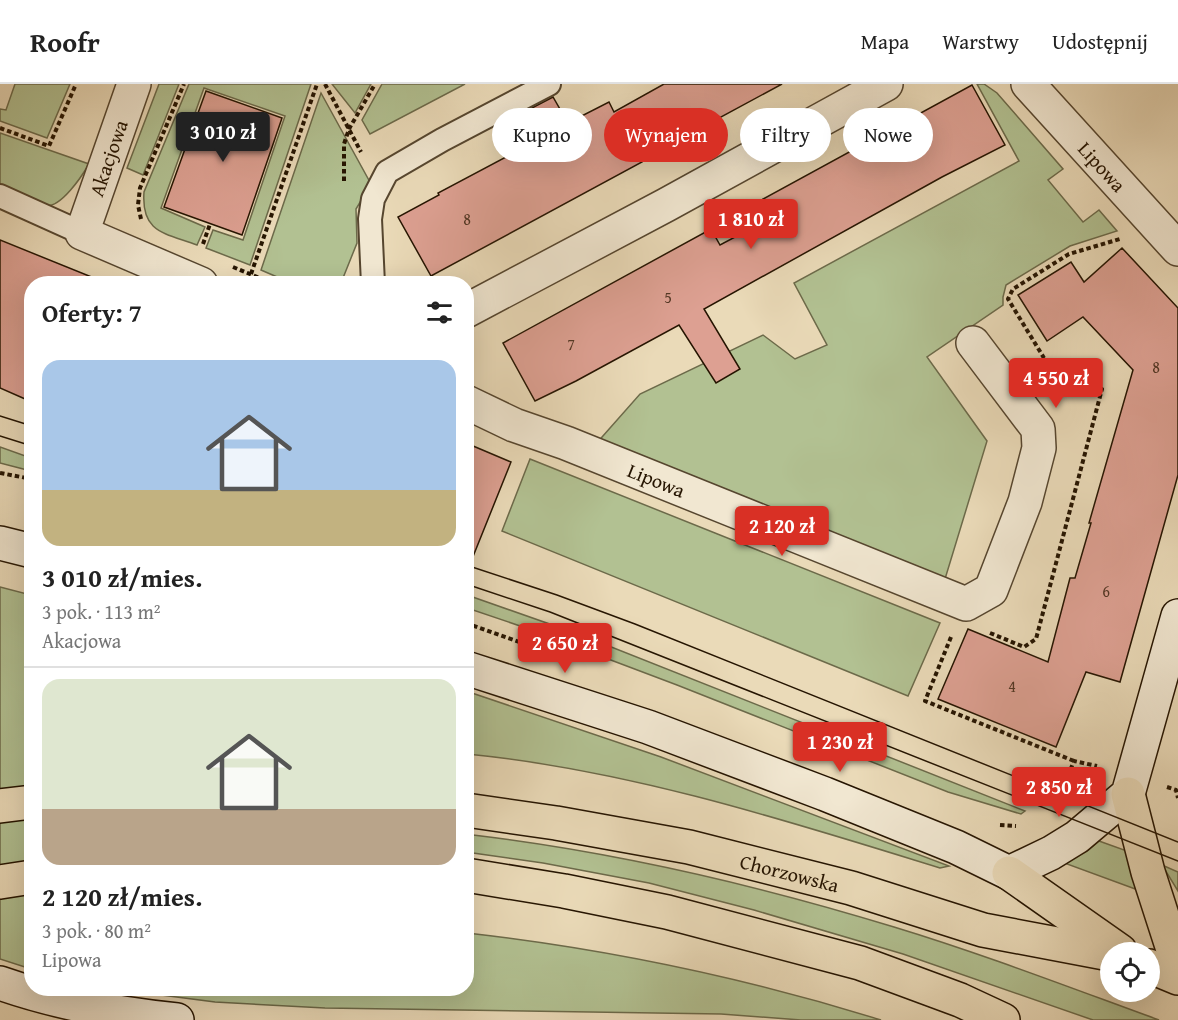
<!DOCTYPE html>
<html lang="pl">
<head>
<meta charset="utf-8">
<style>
  body { margin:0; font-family:"Gentium Book Plus",serif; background:#f2f2f2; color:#222; height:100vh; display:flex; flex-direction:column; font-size:22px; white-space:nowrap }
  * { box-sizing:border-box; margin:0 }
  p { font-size:20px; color:#767676 }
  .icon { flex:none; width:33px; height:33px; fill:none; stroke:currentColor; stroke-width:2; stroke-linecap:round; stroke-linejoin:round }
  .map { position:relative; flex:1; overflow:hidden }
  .sheet { position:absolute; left:24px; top:192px; width:450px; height:720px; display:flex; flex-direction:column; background:#fff; border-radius:24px; box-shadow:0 6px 24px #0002 }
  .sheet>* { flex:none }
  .hud { position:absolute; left:492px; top:24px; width:570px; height:54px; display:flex; gap:12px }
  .controls { position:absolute; left:1100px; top:858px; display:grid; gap:12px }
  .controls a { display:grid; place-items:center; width:60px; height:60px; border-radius:50%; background:#fff; box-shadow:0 6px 24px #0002; font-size:30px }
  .price { position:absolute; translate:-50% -51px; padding:0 14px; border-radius:6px; background:#d93025; color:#fff; font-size:20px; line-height:39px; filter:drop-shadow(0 2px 3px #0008) }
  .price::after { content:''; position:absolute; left:50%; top:36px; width:18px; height:14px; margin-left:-9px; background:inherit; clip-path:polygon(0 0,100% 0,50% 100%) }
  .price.current { background:#222; color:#fff }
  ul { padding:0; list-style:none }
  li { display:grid; align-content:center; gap:12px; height:318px; padding:0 18px }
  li+li { border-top:2px solid #e0e0e0 }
  li span { display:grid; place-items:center; height:186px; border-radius:18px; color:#555 }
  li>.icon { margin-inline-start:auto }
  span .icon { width:108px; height:108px; fill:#fffc; stroke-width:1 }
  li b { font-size:26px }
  h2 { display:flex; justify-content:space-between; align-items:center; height:72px; padding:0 18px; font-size:26px }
  .tag { padding:0 21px; border-radius:27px; background:#fff; box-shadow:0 6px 24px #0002; font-size:21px; line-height:54px }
  .tag.current { background:#d93025; color:#fff }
  header { display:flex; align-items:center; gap:36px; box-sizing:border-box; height:84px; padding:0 30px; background:#fff; border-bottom:2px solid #e0e0e0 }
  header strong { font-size:28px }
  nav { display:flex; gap:33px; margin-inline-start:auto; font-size:21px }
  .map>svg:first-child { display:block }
  .green { fill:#b2c192; stroke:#6c6a4a; stroke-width:1.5 }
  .building { fill:#dda092; stroke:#251401; stroke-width:1.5 }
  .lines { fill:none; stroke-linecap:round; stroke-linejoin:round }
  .lane-casing { stroke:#56462f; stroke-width:26 }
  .street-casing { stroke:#56462f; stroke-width:36 }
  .secondary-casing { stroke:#251401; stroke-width:36 }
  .primary-casing { stroke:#251401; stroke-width:36 }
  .path { stroke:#251401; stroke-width:4; stroke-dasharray:4.5 3; stroke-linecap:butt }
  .lane { stroke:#f1e7d1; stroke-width:22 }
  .street { stroke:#f1e7d1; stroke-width:33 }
  .secondary { stroke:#f1e7d1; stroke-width:33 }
  .primary { stroke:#eadab8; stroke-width:33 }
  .tram { stroke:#251401; stroke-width:1.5 }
  .labels { text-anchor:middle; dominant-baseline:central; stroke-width:5; stroke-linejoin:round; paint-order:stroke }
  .number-label { font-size:16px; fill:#533725 }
  .street-label { font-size:20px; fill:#251401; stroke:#f1e7d1 }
</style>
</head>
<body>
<header>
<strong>Roofr</strong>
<nav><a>Mapa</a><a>Warstwy</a><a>Udostępnij</a></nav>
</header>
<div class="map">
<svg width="1178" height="936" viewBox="0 0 1178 936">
  <rect width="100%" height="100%" fill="#eadab8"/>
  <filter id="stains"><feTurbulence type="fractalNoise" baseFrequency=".00333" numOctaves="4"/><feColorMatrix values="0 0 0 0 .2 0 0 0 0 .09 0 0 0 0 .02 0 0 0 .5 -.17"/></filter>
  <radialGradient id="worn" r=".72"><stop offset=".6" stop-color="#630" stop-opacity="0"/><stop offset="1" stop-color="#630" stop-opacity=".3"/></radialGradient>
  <g class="green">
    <path d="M 15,0 L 70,0 L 47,54 L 0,37 L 0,25 L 6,26 Z"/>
    <path d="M 159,0 L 179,0 L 143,91 L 127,84 Z"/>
    <path d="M 189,0 L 311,0 L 250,181 L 206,164 L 213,146 L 243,156 L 285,32 L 204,4 L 161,124 L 205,143 L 197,161 C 165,149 141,149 144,108 Z"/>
    <path d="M 332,0 L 371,0 L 355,29 Z"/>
    <path d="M 382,0 L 465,0 L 370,50 L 362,36 Z"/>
    <path d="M 977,0 L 984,0 L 997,9 L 1063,85 L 1048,96 L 1083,138 L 1099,126 L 1117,147 L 1070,162 L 1006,201 L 1003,213 L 1003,221 L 927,273 L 987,357 L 945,495 L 595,361 L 640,310 L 763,251 L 795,275 L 827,261 L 794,199 L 1019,77 Z"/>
    <path d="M 321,9 L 371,100 L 356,125 L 357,159 L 341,199 L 291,199 L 261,186 Z"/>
    <path d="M 0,49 L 89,80 C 82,92 61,124 45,122 C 32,121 13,110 0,105 Z"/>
    <path d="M 0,363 L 31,374 L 31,387 L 0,379 Z"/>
    <path d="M 530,375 L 940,539 L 908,612 L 502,447 Z"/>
    <path d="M 0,503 L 31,511 L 31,885 L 0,875 Z"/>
    <path d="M 467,511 L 581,551 L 1025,727 L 1021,730 L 948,708 L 677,601 L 526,544 L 467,524 Z"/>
    <path d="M 466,607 L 661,673 L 949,782 L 940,784 C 785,736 629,686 467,670 Z"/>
    <path d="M 473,751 C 615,768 757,801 894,843 C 983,870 1071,904 1159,936 L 1093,936 L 903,870 L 754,826 L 649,799 L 543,779 L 473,769 L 466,764 L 467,755 Z"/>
    <path d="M 1099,757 L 1127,767 L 1138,806 L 1067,780 L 1066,777 L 1087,767 Z"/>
    <path d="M 1162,781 L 1178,788 L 1178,807 Z"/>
    <path d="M 467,849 C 608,865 746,894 881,936 L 801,936 L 721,930 L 325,924 L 215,918 L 115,905 L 466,904 Z"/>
  </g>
  <g class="building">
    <path d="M 664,0 L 782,0 L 697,46 L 688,29 L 632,60 L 642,78 L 431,192 L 398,133 L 439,111 L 438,109 L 542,54 L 528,26 L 553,13 L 568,39 L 609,18 L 614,28 Z"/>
    <path d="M 972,1 L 1005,61 L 942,93 L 704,225 L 740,285 L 716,299 L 679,241 L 576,297 L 535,317 L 503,259 L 711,145 L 720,161 L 773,133 L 763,115 Z"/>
    <path d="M 206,7 L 282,34 L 242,151 L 164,123 Z"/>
    <path d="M 0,156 L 104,198 L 104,200 L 32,200 L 32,318 L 0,304 Z"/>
    <path d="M 1122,164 L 1178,224 L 1178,391 L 1120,598 L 1086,588 L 1056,663 L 938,615 L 968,545 L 1048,578 L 1070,494 L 1075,494 L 1091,439 L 1089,439 L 1133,286 L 1083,233 L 1047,257 L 1018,211 L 1071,178 L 1084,198 Z"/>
    <path d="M 466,359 L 511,378 L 468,485 L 466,485 Z"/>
  </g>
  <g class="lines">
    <g class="lane-casing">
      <g id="lane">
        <path d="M 0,112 L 82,149"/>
        <path d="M 373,200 L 370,135 L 373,115 L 387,88 L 442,56 L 549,0"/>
      </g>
    </g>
    <g class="street-casing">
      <g id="street">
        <path d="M 134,0 L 82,149 L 201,200"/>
        <path id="s1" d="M 1028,0 L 1178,165"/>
        <path d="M 466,227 L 666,121 L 886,0"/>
        <path id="s2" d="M 466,318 L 514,341 L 566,359 L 966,520 L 991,506 L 1025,418 L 1039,364 L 1038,345 L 973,259"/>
      </g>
    </g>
    <g class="secondary-casing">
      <g id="secondary">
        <path d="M 0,459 L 32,467"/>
        <path d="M 466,584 L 648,643 L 825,710 L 956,763 L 1009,789 L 1051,769 L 1077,753 L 1128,710 L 1178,532"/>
        <path d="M 0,899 C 54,918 120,930 177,936"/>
      </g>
    </g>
    <g class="primary-casing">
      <g id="primary">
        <path d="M 1128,710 L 1148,788 L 1178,881"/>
        <path d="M 0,722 L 32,718"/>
        <path id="s3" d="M 466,726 L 556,739 L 689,763 L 851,804 L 983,846 L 1110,870"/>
        <path d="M 1009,789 L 1120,867"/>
        <path d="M 466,791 L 564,807 L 667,828 L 860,879 L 960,916 L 1003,936"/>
        <path d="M 0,798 L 32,793"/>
        <path d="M 1149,882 L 1178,894"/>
      </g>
    </g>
    <g class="path">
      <path d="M 325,0 L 361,68"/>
      <path d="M 0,44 L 49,62 L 76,0"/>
      <path d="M 344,97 L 344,60 L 349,45 L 375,0"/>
      <path d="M 141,135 L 138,121 L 140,104 L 184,0"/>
      <path d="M 203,160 L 210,140"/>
      <path d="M 233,183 L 274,200"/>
      <path d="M 251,190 L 317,0"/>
      <path d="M 0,389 L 32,395"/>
      <path d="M 466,539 L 556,571"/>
      <path d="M 990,549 L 1024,563 L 1036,555 L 1102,305 L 1044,274 L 1008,215 L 1013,205 L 1069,170 L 1120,155"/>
      <path d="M 951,553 L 925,617 L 1074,677"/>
      <path d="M 1167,703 L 1176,706 L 1178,714"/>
      <path d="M 1056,720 L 1074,677 L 1097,682"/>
      <path d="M 1000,741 L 1016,742"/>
    </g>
    <use href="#lane" class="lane"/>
    <use href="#street" class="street"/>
    <use href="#secondary" class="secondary"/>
    <use href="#primary" class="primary"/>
    <g class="tram">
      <path d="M 0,332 L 32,342"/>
      <path d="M 0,352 L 32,362"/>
      <path d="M 466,481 L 557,511 L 635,540 L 1178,758"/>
      <path d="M 466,500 L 550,528 L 1178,777"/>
    </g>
  </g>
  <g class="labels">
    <g class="number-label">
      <text x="467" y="135">8</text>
      <text x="668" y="213">5</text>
      <text x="571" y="260">7</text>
      <text x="1156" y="283">8</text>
      <text x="1106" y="507">6</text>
      <text x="1012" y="602">4</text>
    </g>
    <g class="street-label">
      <text transform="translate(108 74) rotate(-71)">Akacjowa</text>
      <text stroke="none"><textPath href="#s1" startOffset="111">Lipowa</textPath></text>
      <text stroke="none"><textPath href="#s2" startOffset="206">Lipowa</textPath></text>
      <text stroke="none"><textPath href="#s3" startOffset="330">Chorzowska</textPath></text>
    </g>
  </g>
  <rect width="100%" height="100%" filter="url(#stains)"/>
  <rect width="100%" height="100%" fill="url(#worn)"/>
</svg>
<div class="controls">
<a><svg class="icon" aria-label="locate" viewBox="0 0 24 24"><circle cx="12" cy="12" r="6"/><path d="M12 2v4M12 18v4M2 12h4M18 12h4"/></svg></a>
</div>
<b class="price current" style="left:223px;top:79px">3 010 zł</b>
<b class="price" style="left:751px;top:166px">1 810 zł</b>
<b class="price" style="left:1056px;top:325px">4 550 zł</b>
<b class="price" style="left:782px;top:473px">2 120 zł</b>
<b class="price" style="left:565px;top:590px">2 650 zł</b>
<b class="price" style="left:840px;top:689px">1 230 zł</b>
<b class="price" style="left:1059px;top:734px">2 850 zł</b>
<div class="hud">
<a class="tag">Kupno</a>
<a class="tag current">Wynajem</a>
<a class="tag">Filtry</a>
<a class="tag">Nowe</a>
</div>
<section class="sheet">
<h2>Oferty: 7<svg class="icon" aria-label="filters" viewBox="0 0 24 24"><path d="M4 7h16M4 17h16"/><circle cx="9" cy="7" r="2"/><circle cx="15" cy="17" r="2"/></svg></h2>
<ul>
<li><span style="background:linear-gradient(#a9c7e8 70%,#c2b280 0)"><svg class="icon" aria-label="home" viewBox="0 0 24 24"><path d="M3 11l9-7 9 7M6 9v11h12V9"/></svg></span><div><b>3 010 zł/mies.</b><p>3 pok. · 113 m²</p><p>Akacjowa</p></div></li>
<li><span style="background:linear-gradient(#dfe7d0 70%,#b9a48a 0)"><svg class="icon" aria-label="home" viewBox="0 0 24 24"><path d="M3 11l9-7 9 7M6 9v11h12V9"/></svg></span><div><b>2 120 zł/mies.</b><p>3 pok. · 80 m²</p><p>Lipowa</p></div></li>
</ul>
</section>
</div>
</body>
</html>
